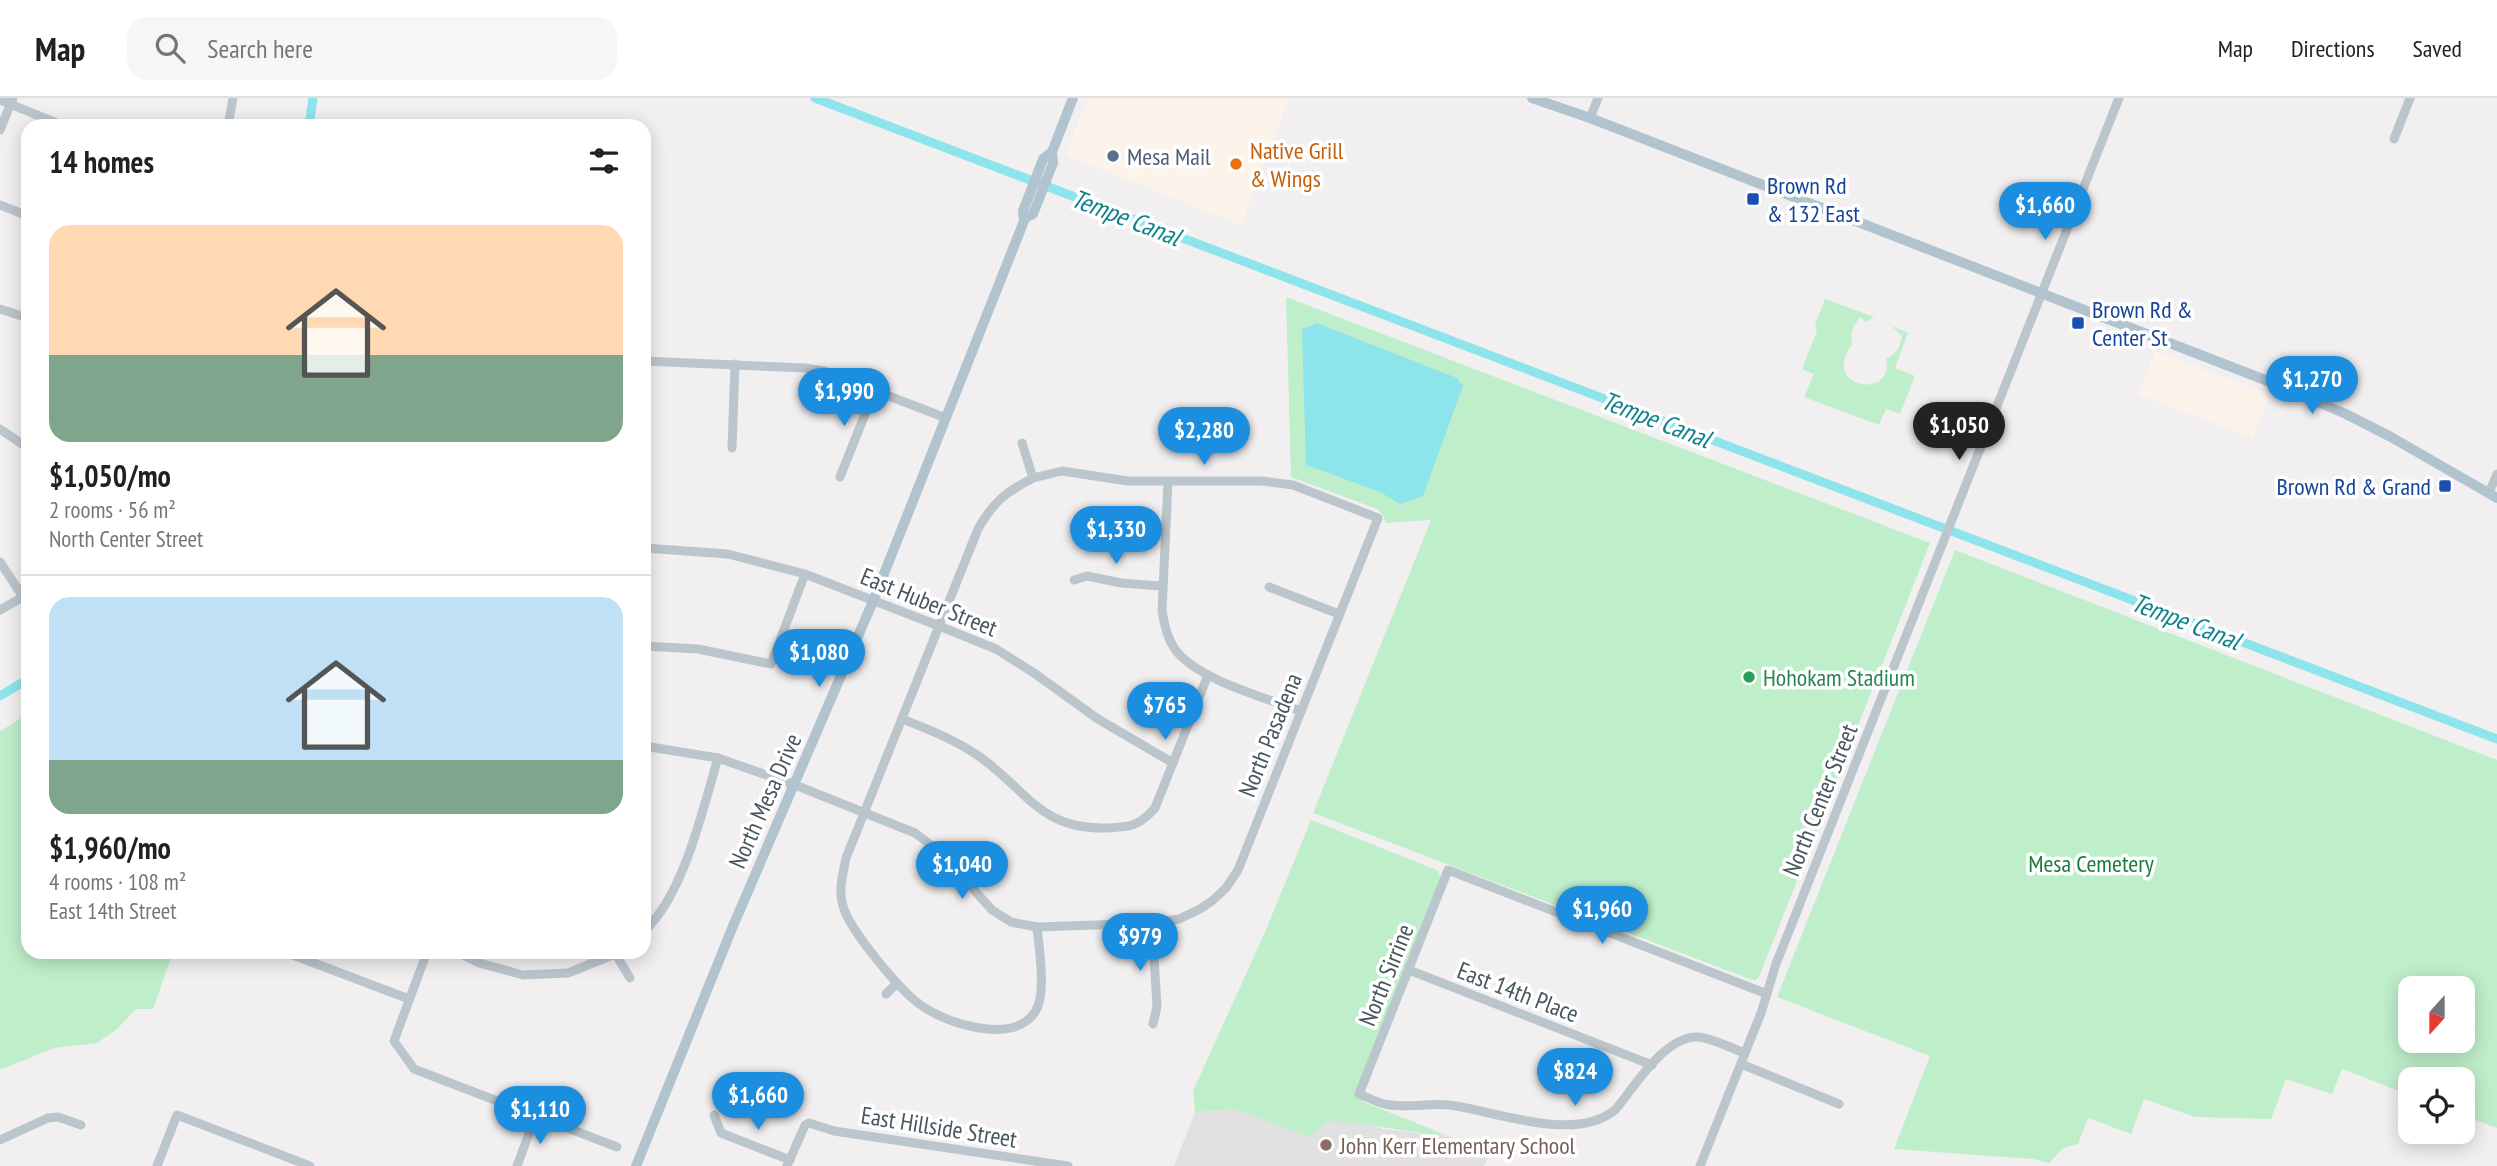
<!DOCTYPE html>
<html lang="en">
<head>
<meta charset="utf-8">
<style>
  body { margin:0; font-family:"PT Sans Narrow",sans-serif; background:#f6f6f6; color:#202124; height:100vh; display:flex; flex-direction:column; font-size:26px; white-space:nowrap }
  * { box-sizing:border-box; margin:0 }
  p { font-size:23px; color:#757577 }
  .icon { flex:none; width:38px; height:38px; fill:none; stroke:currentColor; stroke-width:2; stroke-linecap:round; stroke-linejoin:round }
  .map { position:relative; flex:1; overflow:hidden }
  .sheet { position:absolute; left:21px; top:21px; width:630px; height:840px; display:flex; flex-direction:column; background:#fff; border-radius:21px; box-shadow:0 4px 18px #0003 }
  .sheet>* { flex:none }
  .needle { width:46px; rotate:201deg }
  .controls { position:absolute; left:2398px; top:878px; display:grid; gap:14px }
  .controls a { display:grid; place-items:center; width:77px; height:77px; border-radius:14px; background:#fff; box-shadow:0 4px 18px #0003; font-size:35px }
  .price { position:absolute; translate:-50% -60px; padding:0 16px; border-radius:24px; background:#1c8edf; color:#fff; font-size:23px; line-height:46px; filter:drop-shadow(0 2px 4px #0008) }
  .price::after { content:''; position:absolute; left:50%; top:42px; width:21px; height:16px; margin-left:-10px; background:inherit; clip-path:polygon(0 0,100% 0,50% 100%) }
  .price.current { background:#222; color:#fff }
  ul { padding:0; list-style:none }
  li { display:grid; align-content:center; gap:14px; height:371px; padding:0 28px }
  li+li { border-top:2px solid #e0e0e0 }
  li span { display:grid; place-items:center; height:217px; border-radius:21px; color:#555 }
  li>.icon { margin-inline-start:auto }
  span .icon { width:126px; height:126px; fill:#fffc; stroke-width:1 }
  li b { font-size:30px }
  h2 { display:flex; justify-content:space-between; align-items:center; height:84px; padding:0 28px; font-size:30px }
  header { display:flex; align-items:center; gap:42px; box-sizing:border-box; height:98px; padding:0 35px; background:#fff; border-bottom:2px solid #e0e0e0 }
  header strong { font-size:33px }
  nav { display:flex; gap:38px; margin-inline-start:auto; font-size:24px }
  .search { width:490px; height:63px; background:#f6f6f6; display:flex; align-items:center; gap:18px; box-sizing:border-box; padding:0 24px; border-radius:21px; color:#757577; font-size:26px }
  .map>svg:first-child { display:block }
  .commercial { fill:#fcf4ea }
  .education { fill:#e3e0e2 }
  .green { fill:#bfeeca; fill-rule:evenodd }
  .water { fill:#8de5eb }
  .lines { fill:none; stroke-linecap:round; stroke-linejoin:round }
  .canal { stroke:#8de5eb; stroke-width:9 }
  .minor { stroke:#bbc6cc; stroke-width:9 }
  .major { stroke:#b0c3ce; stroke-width:10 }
  .service-dot { fill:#5c6f8a; stroke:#fff; stroke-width:2.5 }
  .food-dot { fill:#e8710a; stroke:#fff; stroke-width:2.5 }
  .transit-dot { fill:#1a4fb4; stroke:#fff; stroke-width:2.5 }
  .leisure-dot { fill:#2e9e5b; stroke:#fff; stroke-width:2.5 }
  .education-dot { fill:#8d6e63; stroke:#fff; stroke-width:2.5 }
  .labels { text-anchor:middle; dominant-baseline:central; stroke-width:7; stroke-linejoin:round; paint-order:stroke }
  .food-label { font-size:24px; fill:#c56008; stroke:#fff; text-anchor:start }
  .service-label { font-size:24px; fill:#4e5e75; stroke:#fff; text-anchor:start }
  .transit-label { font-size:24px; fill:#164399; stroke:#fff; text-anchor:start }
  .street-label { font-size:24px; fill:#48565d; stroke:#fff }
  .leisure-label { font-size:24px; fill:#27864d; stroke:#fff; text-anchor:start }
  .park-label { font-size:24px; fill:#197e3c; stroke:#fff }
  .education-label { font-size:24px; fill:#785e54; stroke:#fff; text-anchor:start }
  .water-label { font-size:26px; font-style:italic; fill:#0f838b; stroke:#fff }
</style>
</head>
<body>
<header>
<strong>Map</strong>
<div class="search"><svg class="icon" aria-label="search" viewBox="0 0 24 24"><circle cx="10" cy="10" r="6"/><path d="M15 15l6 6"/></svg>Search here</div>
<nav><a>Map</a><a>Directions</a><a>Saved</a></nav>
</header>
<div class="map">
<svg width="2497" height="1068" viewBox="0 0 2497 1068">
  <rect width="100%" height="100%" fill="#f2eff0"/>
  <g class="commercial">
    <path d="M 1088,0 L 1289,0 L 1241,127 L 1065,57 Z"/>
    <path d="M 2156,253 L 2270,297 L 2253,340 L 2138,296 Z"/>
  </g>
  <path class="education" d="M 1233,1011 L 1309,1039 L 1328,1023 L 1360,1024 L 1384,1031 L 1439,1038 L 1441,1035 L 1490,1055 L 1484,1068 L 1174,1068 L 1195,1014 Z"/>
  <g class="green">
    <path d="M 1286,199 L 1930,445 L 1759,879 L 1755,883 L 1313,715 L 1431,422 L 1386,425 L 1383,417 L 1377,411 L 1291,379 Z"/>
    <path d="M 1825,201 L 1874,219 L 1866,224 L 1860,219 C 1853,228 1850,235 1852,246 C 1819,291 1896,302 1886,261 C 1897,255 1900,250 1902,238 L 1892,228 L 1908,235 L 1895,270 L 1915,278 L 1900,316 L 1886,311 L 1879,327 L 1804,299 L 1814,276 L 1802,271 L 1817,233 L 1815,227 Z"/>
    <path d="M 1955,452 L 2497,662 L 2497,1030 L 2462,1017 L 2462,982 L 2410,982 L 2410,997 L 2342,971 L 2332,996 L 2286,981 L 2271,1021 L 2195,1019 L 2144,1001 L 2131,1036 L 2088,1020 L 2078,1046 L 2063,1050 L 2049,1065 L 2033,1061 L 1894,1051 L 1930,958 L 1777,899 ZM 2410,891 L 2462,891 L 2462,943 L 2410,943 Z"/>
    <path d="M 28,616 L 28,854 L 173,854 L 153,911 L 136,911 L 117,931 L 97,945 L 54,950 L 0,972 L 0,633 Z"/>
    <path d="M 1311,722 L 1439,773 L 1440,781 L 1357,992 L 1361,1003 L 1441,1035 L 1439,1038 C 1402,1033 1366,1025 1329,1023 L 1309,1039 L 1233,1011 L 1195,1014 L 1193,993 L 1265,834 Z"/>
  </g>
  <path class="water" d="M 1317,225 L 1457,280 L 1463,288 L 1423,398 L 1400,406 L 1380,394 L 1306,367 L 1302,231 Z"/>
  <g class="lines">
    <g class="canal">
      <path d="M 815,0 L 2497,641"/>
      <path d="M 309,28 L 313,0"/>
      <path d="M 0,598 L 28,581"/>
    </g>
    <g class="minor">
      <path d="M 0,2 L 64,28"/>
      <path d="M 1590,20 L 1598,0"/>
      <path d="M 228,28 L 233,0"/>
      <path d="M 0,32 L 13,0"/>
      <path d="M 2394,41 L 2410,0"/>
      <path d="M 0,107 L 28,118"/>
      <path d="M 0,211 L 28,220"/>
      <path d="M 644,263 L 805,270 L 824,273 L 946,320"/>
      <path d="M 0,331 L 28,350"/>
      <path d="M 732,350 L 735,266"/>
      <path d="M 840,379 L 875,291"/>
      <path d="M 1033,380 C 1006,394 994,403 978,431 L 846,760 C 843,776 838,792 843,808 C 849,831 898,890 918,905 C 943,925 1013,948 1035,914 C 1047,896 1039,851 1037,829"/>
      <path d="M 1168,384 L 1162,513 C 1164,526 1167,539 1174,550 C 1195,581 1266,600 1301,613"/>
      <path d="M 2489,395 L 2497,376"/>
      <path d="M 644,450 L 728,456 L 805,476 L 939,528 L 996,551 L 1034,575 L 1098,621 L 1173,665"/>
      <path d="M 0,464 L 23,499"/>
      <path d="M 1074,482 L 1087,478 L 1121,485 L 1161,488"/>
      <path d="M 1269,489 L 1339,516"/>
      <path d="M 0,512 L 28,496"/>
      <path d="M 644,548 L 698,551 L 771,566 L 805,476"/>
      <path d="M 902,621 C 930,632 956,642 980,659 C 1029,694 1040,732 1108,730 C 1131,729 1139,728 1155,710 L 1208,577"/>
      <path d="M 644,648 L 718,660 L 795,687 L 915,735 L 939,753 L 992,812 L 1011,824 L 1037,829 L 1152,825 L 1179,821 L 1200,811 L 1212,803 L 1226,790 L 1238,772 L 1378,420 L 1293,387 L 1263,383 L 1128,383 L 1062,373 L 1033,380 L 1022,345"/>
      <path d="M 1152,825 L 1157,909 L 1153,926"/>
      <path d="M 644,833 C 684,797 703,710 718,660"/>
      <path d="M 285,854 L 409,901"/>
      <path d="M 427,854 L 394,943 L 414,971 L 617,1049"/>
      <path d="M 457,854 L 479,865 L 523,877 L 568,875 L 620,854"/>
      <path d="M 616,857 L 630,880"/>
      <path d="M 1409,872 L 1652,967"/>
      <path d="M 886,896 L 897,885"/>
      <path d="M 1745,955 C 1730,950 1715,941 1699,939 C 1666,936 1635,988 1616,1011 C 1576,1046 1496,1013 1449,1007 C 1429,1005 1409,1010 1390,1007 C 1379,1006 1369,1000 1359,996 L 1448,772 L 1767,896"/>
      <path d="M 1741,966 L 1839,1006"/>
      <path d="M 714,1017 L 721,1035 L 790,1062"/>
      <path d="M 0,1042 L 48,1020 L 58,1019 L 81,1027"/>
      <path d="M 157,1068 L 177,1017 L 310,1068"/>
      <path d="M 517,1068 L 535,1019"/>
      <path d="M 787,1068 L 805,1027 L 809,1025 L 834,1033 L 1068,1068"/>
      <path d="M 1700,1068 L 1761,915 L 1776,866 L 2119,0"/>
    </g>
    <g class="major">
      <path d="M 1532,0 L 1590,20 L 2278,287 L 2346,316 L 2391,339 L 2497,400"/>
      <path d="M 1025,120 L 1033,116 L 1053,65 L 1052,54 L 1073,0"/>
      <path d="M 636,1068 L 733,828 L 874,501 L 1024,123 L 1023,113 L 1043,61 L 1052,54"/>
    </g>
  </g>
  <circle class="service-dot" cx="1113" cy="58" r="7"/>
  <circle class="food-dot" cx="1236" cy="66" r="7"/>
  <g class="transit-dot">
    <rect x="1746" y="94" width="14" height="14" rx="3.5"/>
    <rect x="2071" y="218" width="14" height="14" rx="3.5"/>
    <rect x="2438" y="381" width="14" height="14" rx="3.5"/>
  </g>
  <circle class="leisure-dot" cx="1749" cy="579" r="7"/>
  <circle class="education-dot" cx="1326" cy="1047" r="7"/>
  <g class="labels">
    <g class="food-label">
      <text x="1250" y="52">Native Grill<tspan x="1250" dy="28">&amp; Wings</tspan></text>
    </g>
    <g class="service-label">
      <text x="1127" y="58">Mesa Mail</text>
    </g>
    <g class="transit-label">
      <text x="1767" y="87">Brown Rd<tspan x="1767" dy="28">&amp; 132 East</tspan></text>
      <text x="2092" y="211">Brown Rd &amp;<tspan x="2092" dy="28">Center St</tspan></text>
      <text x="2431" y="388" text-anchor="end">Brown Rd &amp; Grand</text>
    </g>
    <g class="street-label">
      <text transform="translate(929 504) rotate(22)">East Huber Street</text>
      <text transform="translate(1270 637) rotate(-68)">North Pasadena</text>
      <text transform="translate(1820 702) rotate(-68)">North Center Street</text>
      <text transform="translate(765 703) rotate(-66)">North Mesa Drive</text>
      <text transform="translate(1386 877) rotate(-68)">North Sirrine</text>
      <text transform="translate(1518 894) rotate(21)">East 14th Place</text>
      <text transform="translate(939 1029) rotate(9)">East Hillside Street</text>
    </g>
    <g class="leisure-label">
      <text x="1763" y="579">Hohokam Stadium</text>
    </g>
    <g class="park-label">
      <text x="2091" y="765">Mesa Cemetery</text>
    </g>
    <g class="education-label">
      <text x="1340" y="1047">John Kerr Elementary School</text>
    </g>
    <g class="water-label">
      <text transform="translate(1126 119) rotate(21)">Tempe Canal</text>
      <text transform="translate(1656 321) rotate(21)">Tempe Canal</text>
      <text transform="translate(2186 523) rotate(21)">Tempe Canal</text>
    </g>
  </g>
</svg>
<div class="controls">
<a><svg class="needle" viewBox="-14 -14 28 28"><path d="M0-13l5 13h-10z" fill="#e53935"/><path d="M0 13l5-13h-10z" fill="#757577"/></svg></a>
<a><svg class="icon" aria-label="locate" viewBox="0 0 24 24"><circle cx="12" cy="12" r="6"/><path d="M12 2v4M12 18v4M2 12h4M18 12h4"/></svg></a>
</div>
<b class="price" style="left:2045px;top:144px">$1,660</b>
<b class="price" style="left:2312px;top:318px">$1,270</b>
<b class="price" style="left:844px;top:330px">$1,990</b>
<b class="price current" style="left:1959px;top:364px">$1,050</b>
<b class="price" style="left:1204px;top:369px">$2,280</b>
<b class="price" style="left:1116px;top:468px">$1,330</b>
<b class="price" style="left:819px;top:591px">$1,080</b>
<b class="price" style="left:1165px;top:644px">$765</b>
<b class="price" style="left:962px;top:803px">$1,040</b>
<b class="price" style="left:1602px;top:848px">$1,960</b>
<b class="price" style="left:1140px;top:875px">$979</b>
<b class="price" style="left:1575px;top:1010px">$824</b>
<b class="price" style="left:758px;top:1034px">$1,660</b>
<b class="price" style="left:540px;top:1048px">$1,110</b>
<section class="sheet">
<h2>14 homes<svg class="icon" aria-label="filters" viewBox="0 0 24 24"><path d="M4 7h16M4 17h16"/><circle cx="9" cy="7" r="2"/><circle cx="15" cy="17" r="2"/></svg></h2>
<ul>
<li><span style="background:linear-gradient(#ffd9b3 60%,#7fa58c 0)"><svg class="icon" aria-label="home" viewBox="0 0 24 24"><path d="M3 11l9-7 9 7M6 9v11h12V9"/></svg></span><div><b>$1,050/mo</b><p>2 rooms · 56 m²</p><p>North Center Street</p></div></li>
<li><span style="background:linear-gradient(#bfe0f5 75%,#7fa58c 0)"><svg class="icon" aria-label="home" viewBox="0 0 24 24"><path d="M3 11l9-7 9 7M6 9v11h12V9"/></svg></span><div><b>$1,960/mo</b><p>4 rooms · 108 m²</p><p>East 14th Street</p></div></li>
</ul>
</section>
</div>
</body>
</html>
